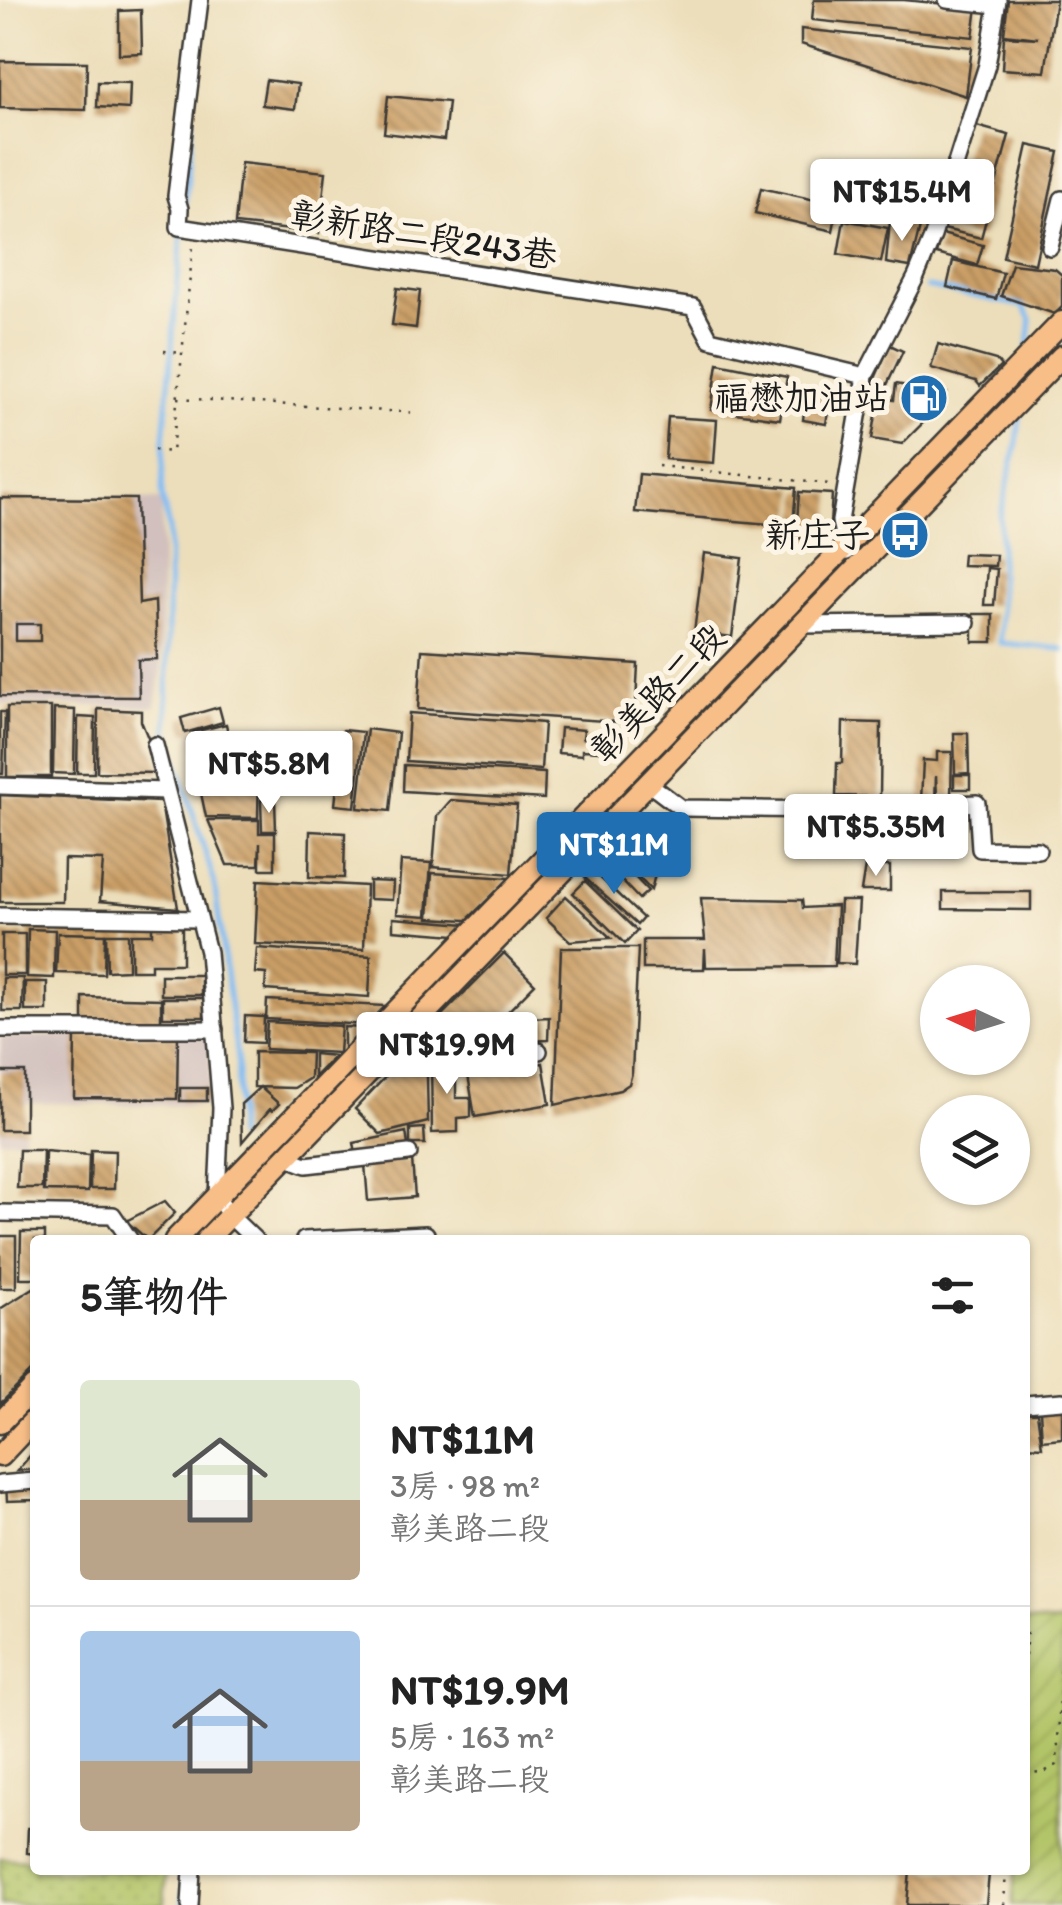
<!DOCTYPE html>
<html lang="zh-TW">
<head>
<meta charset="utf-8">
<style>
  body { margin:0; font-family:Itim,"LXGW WenKai TC",sans-serif; background:#f6f6f6; color:#222; height:100vh; display:flex; flex-direction:column; font-size:38px; white-space:nowrap }
  * { box-sizing:border-box; margin:0 }
  p { font-size:32px; color:#767676 }
  .icon { flex:none; width:55px; height:55px; fill:none; stroke:currentColor; stroke-width:2; stroke-linecap:round; stroke-linejoin:round }
  .map { position:relative; flex:1; overflow:hidden }
  .sheet { position:absolute; left:30px; top:1235px; width:1000px; height:640px; display:flex; flex-direction:column; background:#fff; border-radius:10px; box-shadow:0 2px 8px #0004 }
  .sheet>* { flex:none }
  .needle { width:65px; rotate:274deg }
  .controls { position:absolute; left:920px; top:965px; display:grid; gap:20px }
  .controls a { display:grid; place-items:center; width:110px; height:110px; border-radius:50%; background:#fff; box-shadow:0 2px 8px #0004; font-size:50px }
  .price { position:absolute; translate:-50% -85px; padding:0 22px; border-radius:10px; background:#fff; color:#222; font-size:32px; line-height:65px; filter:drop-shadow(0 2px 5px #0008) }
  .price::after { content:''; position:absolute; left:50%; top:60px; width:30px; height:22px; margin-left:-15px; background:inherit; clip-path:polygon(0 0,100% 0,50% 100%) }
  .price.selected { background:#1f6fb2; color:#fff }
  ul { padding:0; list-style:none }
  li { display:flex; align-items:center; gap:30px; height:250px; padding:0 50px }
  li+li { border-top:2px solid #e0e0e0 }
  li span { display:grid; place-items:center; flex:none; width:280px; height:200px; border-radius:10px; color:#555 }
  li>.icon { margin-inline-start:auto }
  span .icon { width:120px; height:120px; fill:#fffc; stroke-width:1 }
  li b { font-size:42px }
  h2 { display:flex; justify-content:space-between; align-items:center; height:120px; padding:0 50px; font-size:42px }
  .map>svg:first-child { display:block }
  .industrial { fill:#d1c0bd }
  .grass { fill:url(#grass-dots); stroke:#677042; stroke-width:2.5 }
  .garden { fill:url(#garden-furrows); stroke:#677042; stroke-width:2.5 }
  .lines { fill:none; stroke-linecap:round; stroke-linejoin:round }
  .stream { stroke:#81bdf4; stroke-width:5 }
  .building { fill:url(#building-back-hatch); fill-rule:evenodd }
  .minor-casing { stroke:#3b3934; stroke-width:20 }
  .major-casing { stroke:#3b3934; stroke-width:25 }
  .path { stroke:#3b3934; stroke-width:2.5; stroke-dasharray:2.5 8; stroke-linecap:butt }
  .minor { stroke:#fff; stroke-width:15 }
  .major { stroke:#f7be88; stroke-width:20 }
  .labels { text-anchor:middle; dominant-baseline:central; stroke-width:10; stroke-linejoin:round; paint-order:stroke }
  .street-label { font-size:35px; fill:#1c1c1c; stroke:#fcf5e5 }
  .poi-label { font-size:35px; fill:#1c1c1c; stroke:#fcf5e5; text-anchor:end }
</style>
</head>
<body>
<div class="map">
<svg width="1062" height="1905" viewBox="0 0 1062 1905">
  <defs>
    <pattern id="grass-dots" width="8" height="8" patternUnits="userSpaceOnUse" patternTransform="scale(2.5)"><rect width="8" height="8" fill="#b2c467"/><path d="M2 2h.1M6 6h.1" fill="none" stroke="#98a859" stroke-width="1.8" stroke-linecap="round"/></pattern>
    <pattern id="garden-furrows" width="10" height="10" patternUnits="userSpaceOnUse" patternTransform="scale(2.5)"><rect width="10" height="10" fill="#b2c467"/><path d="M-1 1l2-2M0 10L10 0M9 11l2-2" fill="none" stroke="#98a859"/></pattern>
    <pattern id="building-back-hatch" width="6" height="6" patternUnits="userSpaceOnUse" patternTransform="scale(2.5)"><rect width="6" height="6" fill="#cb9f66"/><path d="M-1 5l2 2M0 0l6 6M5-1l2 2" fill="none" stroke="#a48153"/></pattern>
  </defs>
  <rect width="100%" height="100%" fill="#fcf5e5"/>
  <filter id="ink" filterUnits="userSpaceOnUse"><feTurbulence type="fractalNoise" baseFrequency=".01" numOctaves="2"/><feDisplacementMap in="SourceGraphic" scale="20" xChannelSelector="R" yChannelSelector="G"/><feConvolveMatrix kernelMatrix="1 2 1 2 8 2 1 2 1" color-interpolation-filters="sRGB"/></filter>
  <filter id="wash" filterUnits="userSpaceOnUse"><feTurbulence type="fractalNoise" baseFrequency=".0048" numOctaves="4" result="noise"/><feDisplacementMap in="SourceGraphic" scale="40" xChannelSelector="R" yChannelSelector="G"/><feGaussianBlur stdDeviation="2.25" result="paint"/><feColorMatrix in="noise" values="0 0 0 0 0 0 0 0 0 0 0 0 0 0 0 0 0 1.4 0 .05"/><feComposite in="paint" operator="in"/></filter>
  <g filter="url(#wash)">
    <rect width="100%" height="100%" fill="#ecdeba"/>
    <g class="industrial">
      <path d="M 0,498 L 162,500 L 161,672 L 156,707 L 0,704 Z"/>
      <path d="M 209,1033 L 211,1106 L 25,1103 L 24,1139 L 0,1140 L 0,1037 Z"/>
    </g>
    <path class="grass" d="M 0,1858 L 35,1861 L 35,1870 L 166,1871 L 164,1905 L 0,1905 Z"/>
    <path class="garden" d="M 1025,1621 L 1062,1623 L 1062,1905 L 1012,1905 L 1015,1870 L 1025,1870 Z"/>
    <g class="lines">
      <g class="stream">
        <path d="M 185,206 L 193,117"/>
        <path d="M 182,232 L 164,440 L 162,496 L 169,528 L 167,729 L 214,881 L 238,1065 L 237,1137"/>
        <path d="M 927,287 L 1023,306 L 1031,319 L 1028,347"/>
        <path d="M 1021,408 L 1017,443 L 1000,517 L 1000,643 L 1062,649"/>
        <path d="M 236,1240 L 236,1239"/>
        <path d="M 183,1902 L 184,1870"/>
      </g>
    </g>
    <g id="blocks">
      <g class="building">
        <path d="M 814,0 L 904,0 L 977,7 L 973,37 L 812,20 Z"/>
        <path d="M 1008,0 L 1056,0 L 1045,72 L 1002,69 L 1004,36 L 1038,38 L 1004,34 Z"/>
        <path d="M 141,10 L 142,53 L 119,54 L 119,11 Z"/>
        <path d="M 801,29 L 972,47 L 966,96 L 801,44 Z"/>
        <path d="M 0,61 L 87,62 L 86,110 L 0,108 Z"/>
        <path d="M 266,80 L 298,84 L 295,109 L 262,105 Z"/>
        <path d="M 98,82 L 130,83 L 129,109 L 97,107 Z"/>
        <path d="M 388,96 L 448,102 L 444,140 L 384,133 Z"/>
        <path d="M 973,125 L 1009,135 L 981,238 L 944,229 Z"/>
        <path d="M 1028,145 L 1059,152 L 1035,264 L 1003,257 Z"/>
        <path d="M 241,163 L 326,172 L 319,233 L 235,224 Z"/>
        <path d="M 761,188 L 838,205 L 833,231 L 755,213 Z"/>
        <path d="M 844,220 L 888,228 L 881,262 L 838,254 Z"/>
        <path d="M 890,221 L 920,227 L 910,267 L 886,263 Z"/>
        <path d="M 942,234 L 983,245 L 977,265 L 936,254 Z"/>
        <path d="M 953,261 L 1003,273 L 996,299 L 947,287 Z"/>
        <path d="M 1012,264 L 1055,269 L 1062,275 L 1062,307 L 1055,314 L 1001,296 Z"/>
        <path d="M 397,288 L 420,291 L 416,328 L 392,325 Z"/>
        <path d="M 938,344 L 996,360 L 1001,366 L 980,386 L 976,381 L 931,368 Z"/>
        <path d="M 890,345 L 903,351 L 885,389 L 873,383 Z"/>
        <path d="M 718,363 L 787,377 L 780,419 L 711,410 Z"/>
        <path d="M 896,384 L 947,393 L 945,407 L 904,400 L 938,408 L 902,444 L 872,439 L 879,397 L 894,400 Z"/>
        <path d="M 806,395 L 830,399 L 826,424 L 803,420 Z"/>
        <path d="M 668,417 L 717,420 L 714,463 L 665,459 Z"/>
        <path d="M 639,474 L 796,488 L 793,526 L 635,512 Z"/>
        <path d="M 799,492 L 832,494 L 829,540 L 796,538 Z"/>
        <path d="M 0,498 L 136,499 L 139,604 L 155,601 L 157,659 L 138,660 L 139,697 L 0,696 ZM 16,624 L 40,624 L 40,641 L 16,641 Z"/>
        <path d="M 704,553 L 742,558 L 732,637 L 694,632 Z"/>
        <path d="M 963,554 L 996,555 L 995,566 L 962,565 Z"/>
        <path d="M 987,568 L 997,569 L 994,605 L 984,605 Z"/>
        <rect x="973" y="614" width="20" height="28"/>
        <path d="M 422,650 L 638,664 L 635,723 L 418,709 Z"/>
        <rect x="7" y="707" width="44" height="70"/>
        <path d="M 219,707 L 223,722 L 185,733 L 181,718 Z"/>
        <path d="M 54,709 L 75,710 L 74,774 L 53,773 Z"/>
        <path d="M 98,709 L 141,711 L 141,721 L 160,767 L 159,773 L 97,772 Z"/>
        <path d="M 0,712 L 5,712 L 3,774 L 0,774 Z"/>
        <path d="M 409,713 L 544,723 L 541,770 L 406,761 Z"/>
        <path d="M 78,717 L 95,718 L 94,773 L 77,773 Z"/>
        <path d="M 843,722 L 881,723 L 880,797 L 836,796 L 837,763 L 842,763 Z"/>
        <path d="M 226,724 L 234,760 L 201,767 L 193,732 Z"/>
        <path d="M 560,728 L 584,730 L 583,738 L 600,739 L 599,751 L 582,750 L 582,755 L 558,753 Z"/>
        <path d="M 367,729 L 398,733 L 390,811 L 358,808 Z"/>
        <path d="M 343,730 L 363,732 L 355,807 L 335,805 Z"/>
        <path d="M 954,733 L 968,733 L 969,773 L 955,774 Z"/>
        <path d="M 937,752 L 952,752 L 951,796 L 937,796 L 936,776 L 935,801 L 921,801 L 923,760 L 937,761 Z"/>
        <path d="M 259,765 L 258,818 L 206,817 L 198,779 Z"/>
        <path d="M 404,765 L 545,773 L 544,799 L 403,791 Z"/>
        <rect x="954" y="775" width="16" height="14"/>
        <path d="M 0,795 L 161,802 L 178,908 L 100,901 L 103,860 L 64,859 L 63,902 L 0,902 Z"/>
        <path d="M 261,800 L 275,800 L 276,831 L 262,831 Z"/>
        <path d="M 451,800 L 517,805 L 511,874 L 433,867 L 437,816 Z"/>
        <path d="M 637,816 L 664,838 L 651,853 L 625,830 Z"/>
        <path d="M 862,816 L 866,854 L 845,856 L 841,818 Z"/>
        <path d="M 208,820 L 259,820 L 259,833 L 275,833 L 275,869 L 260,869 L 260,843 L 259,865 L 227,865 Z"/>
        <path d="M 310,831 L 345,833 L 344,878 L 309,877 Z"/>
        <path d="M 621,836 L 656,871 L 651,890 L 610,848 Z"/>
        <path d="M 612,853 L 648,891 L 639,899 L 603,861 Z"/>
        <path d="M 401,861 L 431,863 L 427,916 L 397,914 Z"/>
        <path d="M 865,866 L 890,866 L 890,891 L 861,891 Z"/>
        <path d="M 592,870 L 643,918 L 637,925 L 585,878 Z"/>
        <path d="M 432,873 L 510,878 L 467,920 L 429,918 Z"/>
        <path d="M 258,880 L 366,886 L 364,949 L 255,944 Z"/>
        <path d="M 369,881 L 393,882 L 392,900 L 369,899 Z"/>
        <path d="M 585,881 L 637,931 L 625,944 L 573,893 Z"/>
        <path d="M 943,892 L 1031,892 L 1031,910 L 943,909 Z"/>
        <path d="M 566,896 L 611,938 L 570,941 L 546,918 Z"/>
        <path d="M 701,898 L 802,900 L 803,908 L 837,906 L 834,966 L 706,967 L 705,949 L 704,969 L 643,969 L 643,940 L 705,940 Z"/>
        <path d="M 840,901 L 859,901 L 855,964 L 837,963 Z"/>
        <path d="M 393,918 L 467,924 L 455,935 L 393,930 Z"/>
        <path d="M 152,922 L 182,922 L 182,964 L 151,964 L 151,970 L 131,970 L 131,934 L 152,934 Z"/>
        <path d="M 28,929 L 55,930 L 54,978 L 27,977 Z"/>
        <path d="M 58,933 L 105,934 L 104,974 L 56,973 Z"/>
        <rect x="2" y="934" width="23" height="41"/>
        <path d="M 106,934 L 128,934 L 128,970 L 107,971 Z"/>
        <path d="M 257,948 L 371,956 L 369,997 L 265,990 L 266,974 L 255,973 Z"/>
        <path d="M 561,948 L 638,948 L 632,1073 L 629,1084 L 620,1090 L 555,1105 Z"/>
        <path d="M 504,953 L 535,984 L 470,1050 L 438,1019 Z"/>
        <rect x="161" y="975" width="40" height="20"/>
        <path d="M 3,978 L 23,978 L 22,1011 L 2,1011 Z"/>
        <rect x="25" y="982" width="22" height="29"/>
        <path d="M 83,997 L 161,999 L 161,1027 L 83,1023 Z"/>
        <rect x="163" y="998" width="41" height="19"/>
        <path d="M 267,1000 L 386,1006 L 367,1025 L 266,1019 Z"/>
        <path d="M 245,1016 L 264,1017 L 263,1043 L 244,1042 Z"/>
        <path d="M 549,1017 L 548,1040 L 511,1042 L 511,1019 Z"/>
        <path d="M 267,1022 L 341,1026 L 339,1053 L 265,1049 Z"/>
        <path d="M 344,1027 L 365,1028 L 344,1050 Z"/>
        <path d="M 75,1034 L 178,1035 L 177,1099 L 74,1098 Z"/>
        <path d="M 426,1034 L 428,1122 L 380,1134 L 355,1109 Z"/>
        <path d="M 254,1052 L 311,1053 L 310,1078 L 294,1088 L 254,1087 Z"/>
        <path d="M 314,1054 L 335,1056 L 314,1077 Z"/>
        <path d="M 456,1058 L 456,1098 L 471,1098 L 471,1117 L 458,1118 L 458,1132 L 432,1133 L 431,1059 Z"/>
        <path d="M 543,1063 L 550,1104 L 475,1117 L 468,1075 Z"/>
        <rect x="0" y="1072" width="25" height="58"/>
        <path d="M 260,1087 L 279,1104 L 272,1111 L 270,1109 L 242,1142 L 241,1104 Z"/>
        <rect x="180" y="1088" width="27" height="13"/>
        <path d="M 424,1128 L 425,1144 L 410,1144 L 410,1129 Z"/>
        <path d="M 406,1132 L 408,1145 L 356,1154 L 354,1143 Z"/>
        <path d="M 19,1150 L 43,1150 L 42,1188 L 17,1188 Z"/>
        <path d="M 91,1150 L 115,1151 L 114,1189 L 90,1189 Z"/>
        <path d="M 45,1151 L 89,1155 L 88,1192 L 44,1191 Z"/>
        <path d="M 412,1160 L 415,1197 L 368,1201 L 365,1164 Z"/>
        <path d="M 165,1201 L 175,1213 L 148,1240 L 126,1221 Z"/>
        <path d="M 21,1232 L 45,1232 L 45,1240 L 35,1240 L 35,1278 L 20,1278 Z"/>
        <rect x="0" y="1236" width="16" height="52"/>
        <path d="M 35,1287 L 35,1369 L 0,1404 L 0,1309 Z"/>
        <path d="M 1062,1408 L 1062,1438 L 1042,1440 L 1040,1410 Z"/>
        <path d="M 1025,1413 L 1037,1413 L 1042,1447 L 1025,1446 Z"/>
        <path d="M 35,1450 L 35,1469 L 17,1471 Z"/>
        <path d="M 35,1483 L 35,1500 L 7,1501 L 6,1485 Z"/>
        <path d="M 28,1828 L 35,1828 L 35,1854 L 27,1853 Z"/>
        <path d="M 910,1870 L 989,1874 L 986,1905 L 907,1905 Z"/>
      </g>
    </g>
  </g>
  <g filter="url(#ink)">
    <use href="#blocks" fill-opacity="0" stroke="#3b3934" stroke-width="2.5"/>
    <g class="lines">
      <g class="minor-casing">
        <g id="minor">
          <path d="M 200,0 L 176,196 L 180,209 L 179,227 L 693,307 L 710,339 L 865,376"/>
          <path d="M 947,0 L 997,5"/>
          <path d="M 1050,247 L 1062,199"/>
          <path d="M 847,552 L 840,521 L 865,376 L 916,277 L 933,236 L 987,65 L 998,0"/>
          <path d="M 802,625 L 967,623"/>
          <path d="M 155,745 L 208,952 L 221,1108 L 217,1196 L 229,1215 L 255,1240"/>
          <path d="M 648,783 L 681,808 L 831,810 L 977,803 L 980,849 L 1038,850"/>
          <path d="M 0,786 L 166,791"/>
          <path d="M 0,916 L 199,919"/>
          <path d="M 423,1014 L 466,1061 L 539,1051"/>
          <path d="M 0,1029 L 215,1029"/>
          <path d="M 285,1157 L 306,1165 L 409,1153"/>
          <path d="M 0,1213 L 113,1215 L 130,1240"/>
          <path d="M 304,1240 L 426,1234"/>
          <path d="M 1025,1404 L 1062,1401"/>
          <path d="M 0,1484 L 35,1481"/>
          <path d="M 190,1905 L 192,1870"/>
        </g>
      </g>
      <g class="major-casing">
        <g id="major">
          <path d="M 175,1240 L 1062,322"/>
          <path d="M 206,1240 L 1062,356"/>
          <path d="M 0,1423 L 35,1387"/>
          <path d="M 0,1456 L 35,1419"/>
        </g>
      </g>
      <g class="path">
        <path d="M 164,351 L 181,353"/>
        <path d="M 178,398 L 419,413"/>
        <path d="M 154,450 L 172,452 L 193,247"/>
        <path d="M 658,466 L 829,484"/>
        <path d="M 1025,1656 L 1027,1627"/>
        <path d="M 1025,1773 L 1044,1772 L 1057,1765 L 1062,1643"/>
        <path d="M 1004,1905 L 1006,1870"/>
      </g>
      <use href="#minor" class="minor"/>
      <use href="#major" class="major"/>
    </g>
  </g>
  <defs>
    <g id="fuel-disc" transform="scale(2.5)"><circle r="9.5" fill="#1f6fb2" stroke="#fcf5e5"/><path d="M-5.5-6h7V0h2V4h1.3V-2.5L3-4.5l.8-.8L6-3V5H2.5V1h-1V6h-7ZM-4.2-4.7v3.2H.2V-4.7Z" fill="#fff"/></g>
    <g id="bus-disc" transform="scale(2.5)"><circle r="9.5" fill="#1f6fb2" stroke="#fcf5e5"/><path d="M-5-6H5V4H4V6H2V4H-2V6H-4V4H-5ZM-3.5-4V0h7V-4ZM-3.5 1.2v1.5H-2V1.2ZM2 1.2v1.5H3.5V1.2Z" fill="#fff"/></g>
  </defs>
  <g fill-rule="evenodd">
    <use href="#fuel-disc" x="924" y="398"/>
    <use href="#bus-disc" x="905" y="535"/>
  </g>
  <g class="labels">
    <g class="street-label">
      <text transform="translate(424 235) rotate(9)">彰新路二段243巷</text>
      <text transform="translate(658 693) rotate(-46)">彰美路二段</text>
    </g>
    <g class="poi-label">
      <text x="889" y="398">福懋加油站</text>
      <text x="870" y="535">新庄子</text>
    </g>
  </g>
</svg>
<div class="controls">
<a><svg class="needle" viewBox="-14 -14 28 28"><path d="M0-13l5 13h-10z" fill="#e53935"/><path d="M0 13l5-13h-10z" fill="#767676"/></svg></a>
<a><svg class="icon" aria-label="layers" viewBox="0 0 24 24"><path d="M12 4l9 5-9 5-9-5zM3 14l9 5 9-5"/></svg></a>
</div>
<b class="price" style="left:902px;top:244px">NT$15.4M</b>
<b class="price" style="left:269px;top:816px">NT$5.8M</b>
<b class="price" style="left:876px;top:879px">NT$5.35M</b>
<b class="price selected" style="left:614px;top:897px">NT$11M</b>
<b class="price" style="left:447px;top:1097px">NT$19.9M</b>
<section class="sheet">
<h2>5筆物件<svg class="icon" aria-label="filters" viewBox="0 0 24 24"><path d="M4 7h16M4 17h16"/><circle cx="9" cy="7" r="2"/><circle cx="15" cy="17" r="2"/></svg></h2>
<ul>
<li><span style="background:linear-gradient(#dfe7d0 60%,#b9a48a 0)"><svg class="icon" aria-label="home" viewBox="0 0 24 24"><path d="M3 11l9-7 9 7M6 9v11h12V9"/></svg></span><div><b>NT$11M</b><p>3房 · 98 m²</p><p>彰美路二段</p></div></li>
<li><span style="background:linear-gradient(#a9c7e8 65%,#b9a48a 0)"><svg class="icon" aria-label="home" viewBox="0 0 24 24"><path d="M3 11l9-7 9 7M6 9v11h12V9"/></svg></span><div><b>NT$19.9M</b><p>5房 · 163 m²</p><p>彰美路二段</p></div></li>
</ul>
</section>
</div>
</body>
</html>
